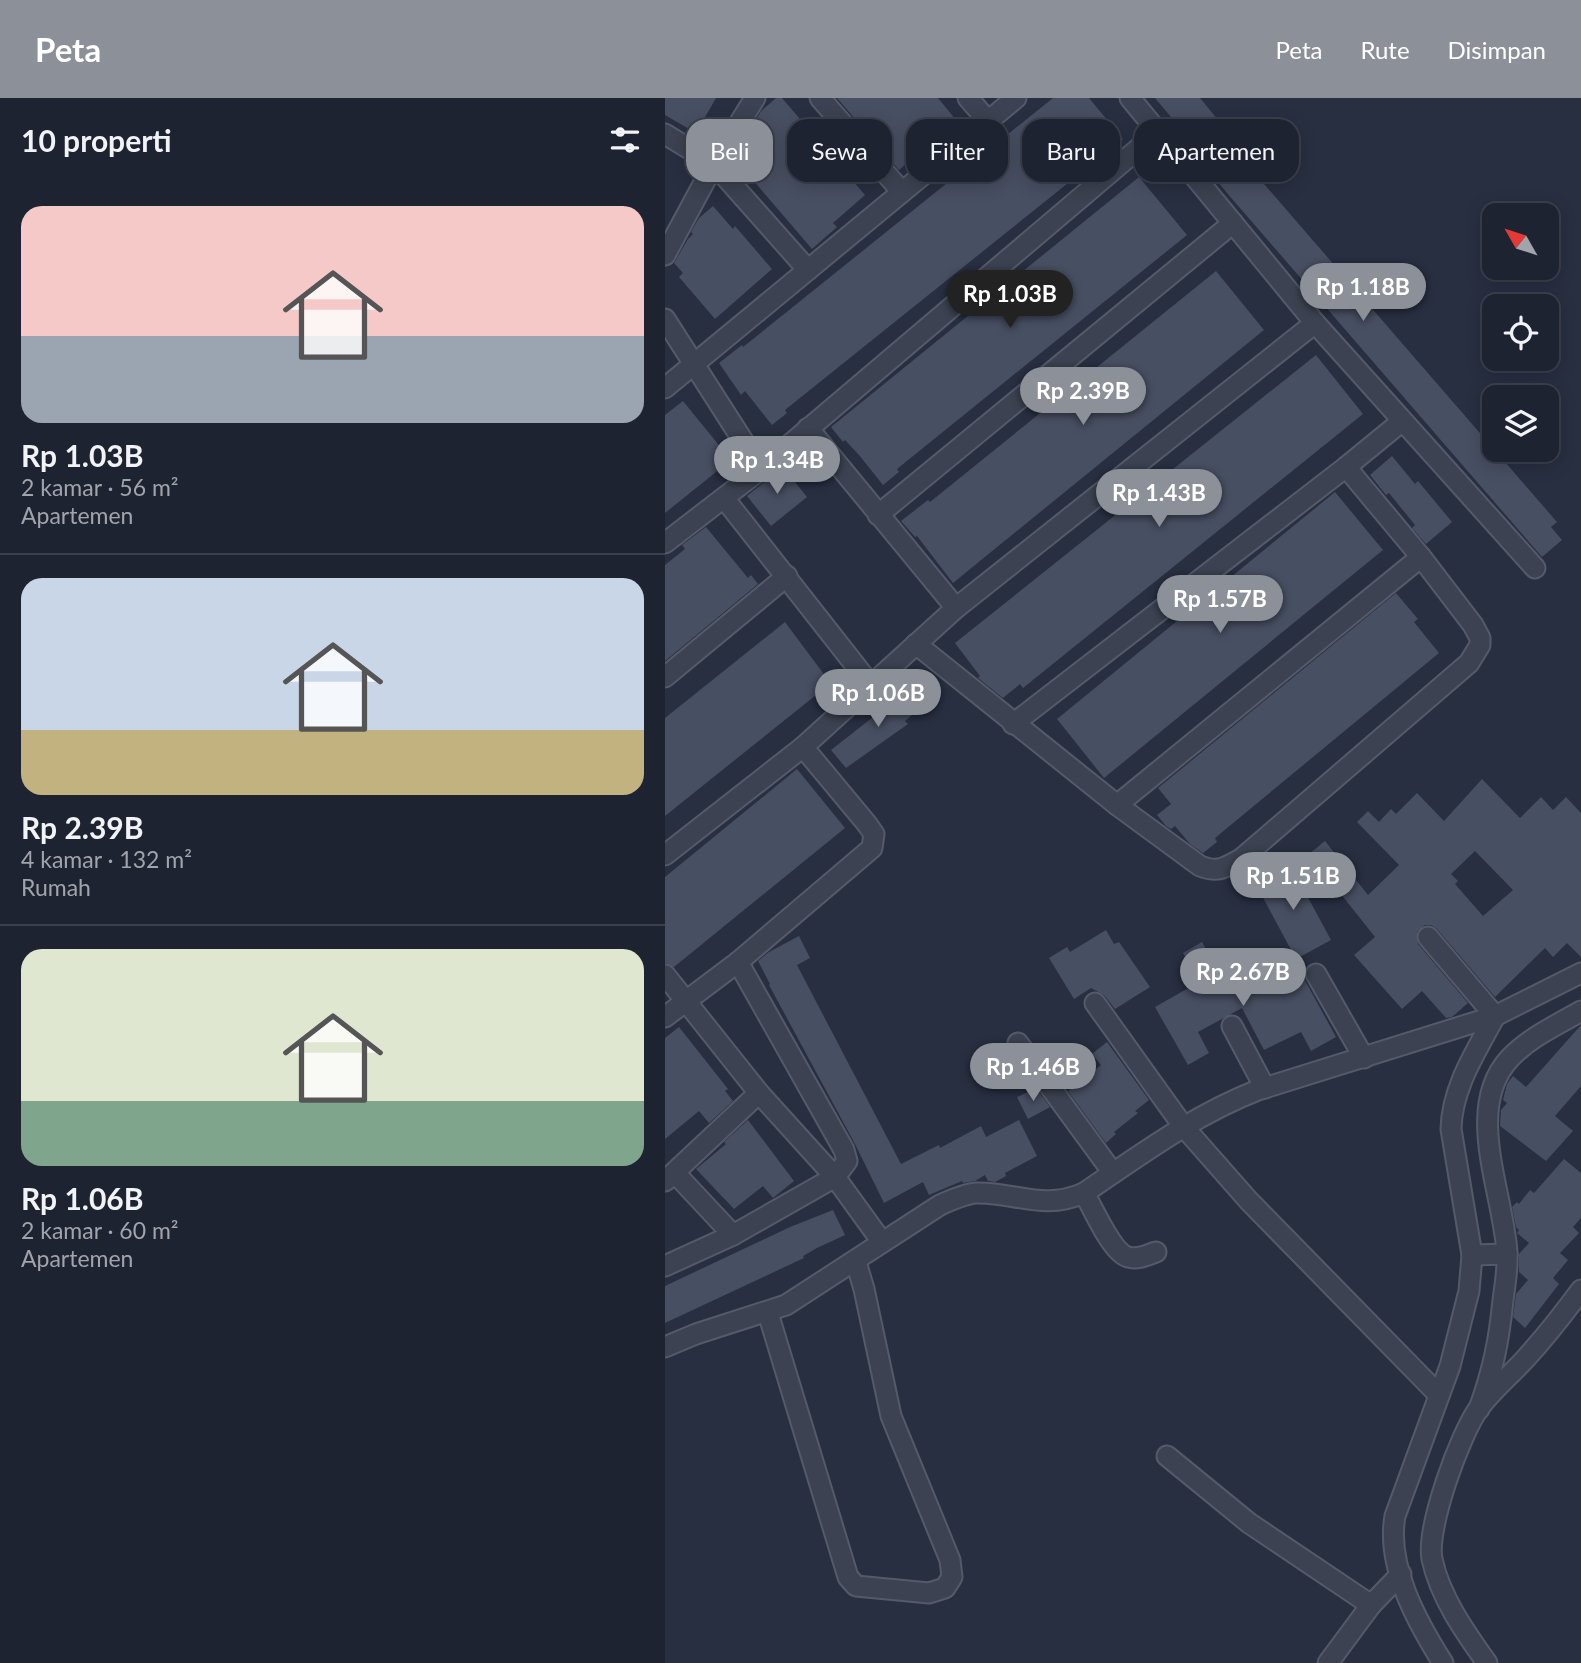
<!DOCTYPE html>
<html lang="id">
<head>
<meta charset="utf-8">
<style>
  body { margin:0; font-family:Lato,sans-serif; background:#262b39; color:#f1f3f6; height:100vh; display:flex; flex-direction:column; font-size:26px; white-space:nowrap }
  * { box-sizing:border-box; margin:0 }
  p { font-size:23px; color:#a1a4ab }
  .icon { flex:none; width:38px; height:38px; fill:none; stroke:currentColor; stroke-width:2; stroke-linecap:round; stroke-linejoin:round }
  .map { position:relative; flex:1; overflow:hidden }
  .details { display:flex; flex-direction:column; background:#1e2331; width:665px }
  .details>* { flex:none }
  .top-card { position:absolute; left:21px; top:21px; width:665px; height:63px; display:flex; gap:14px }
  .needle { width:46px; rotate:309deg }
  .controls { position:absolute; left:817px; top:105px; display:grid; gap:14px }
  .controls a { display:grid; place-items:center; width:77px; height:77px; border-radius:14px; background:#1e2331; box-shadow:0 4px 18px #0003,0 0 0 2px #3c404d; font-size:35px }
  .price { position:absolute; translate:-50% -60px; padding:0 16px; border-radius:24px; background:#8c9099; color:#fff; font-size:23px; line-height:46px; filter:drop-shadow(0 2px 4px #0008) }
  .price::after { content:''; position:absolute; left:50%; top:42px; width:21px; height:16px; margin-left:-10px; background:inherit; clip-path:polygon(0 0,100% 0,50% 100%) }
  .price.active { background:#222; color:#fff }
  ul { padding:0; list-style:none }
  li { display:grid; align-content:center; gap:14px; height:371px; padding:0 21px }
  li+li { border-top:2px solid #3c404d }
  li span { display:grid; place-items:center; height:217px; border-radius:21px; color:#555 }
  li>.icon { margin-inline-start:auto }
  span .icon { width:126px; height:126px; fill:#fffc; stroke-width:1 }
  li b { font-size:30px }
  h2 { display:flex; justify-content:space-between; align-items:center; height:84px; padding:0 21px; font-size:30px }
  .tag { padding:0 24px; border-radius:21px; background:#1e2331; box-shadow:0 4px 18px #0003,0 0 0 2px #3c404d; font-size:24px; line-height:63px }
  .tag.active { background:#8c9099; color:#fff }
  header { display:flex; align-items:center; gap:42px; box-sizing:border-box; height:98px; padding:0 35px; background:#8c9099; color:#fff }
  header strong { font-size:33px }
  nav { display:flex; gap:38px; margin-inline-start:auto; font-size:24px }
  main { display:flex; flex:1; min-height:0 }
  .map>svg:first-child { display:block }
  .building { fill:#474f62; fill-rule:evenodd }
  .lines { fill:none; stroke-linecap:round; stroke-linejoin:round }
  .minor-casing { stroke:#545a68; stroke-width:23 }
  .minor { stroke:#3c4251; stroke-width:19 }
</style>
</head>
<body>
<header>
<strong>Peta</strong>
<nav><a>Peta</a><a>Rute</a><a>Disimpan</a></nav>
</header>
<main>
<section class="details">
<h2>10 properti<svg class="icon" aria-label="filters" viewBox="0 0 24 24"><path d="M4 7h16M4 17h16"/><circle cx="9" cy="7" r="2"/><circle cx="15" cy="17" r="2"/></svg></h2>
<ul>
<li><span style="background:linear-gradient(#f6c9c9 60%,#9aa5b1 0)"><svg class="icon" aria-label="home" viewBox="0 0 24 24"><path d="M3 11l9-7 9 7M6 9v11h12V9"/></svg></span><div><b>Rp 1.03B</b><p>2 kamar · 56 m²</p><p>Apartemen</p></div></li>
<li><span style="background:linear-gradient(#c9d6e8 70%,#c2b280 0)"><svg class="icon" aria-label="home" viewBox="0 0 24 24"><path d="M3 11l9-7 9 7M6 9v11h12V9"/></svg></span><div><b>Rp 2.39B</b><p>4 kamar · 132 m²</p><p>Rumah</p></div></li>
<li><span style="background:linear-gradient(#dfe7d0 70%,#7fa58c 0)"><svg class="icon" aria-label="home" viewBox="0 0 24 24"><path d="M3 11l9-7 9 7M6 9v11h12V9"/></svg></span><div><b>Rp 1.06B</b><p>2 kamar · 60 m²</p><p>Apartemen</p></div></li>
</ul>
</section>
<div class="map">
<svg width="916" height="1565" viewBox="0 0 916 1565">
  <rect width="100%" height="100%" fill="#282f41"/>
  <g class="building">
    <path d="M 0,0 L 51,0 L 31,35 L 0,17 Z"/>
    <path d="M 111,0 L 117,0 L 200,97 L 168,125 L 172,129 L 147,151 L 68,59 L 85,31 L 93,24 L 91,22 L 96,13 Z"/>
    <path d="M 172,0 L 273,0 L 291,22 L 234,72 Z"/>
    <path d="M 388,0 L 424,0 L 458,41 L 120,312 L 122,315 L 107,327 L 80,293 L 76,297 L 54,265 L 77,247 L 78,249 Z"/>
    <path d="M 490,0 L 535,0 L 572,45 L 567,49 L 892,424 L 886,429 L 897,442 L 877,459 L 562,95 L 544,73 L 547,71 L 537,56 Z"/>
    <path d="M 474,79 L 522,137 L 232,371 L 234,374 L 218,387 L 194,357 L 180,342 L 178,344 L 166,329 Z"/>
    <path d="M 48,108 L 68,131 L 70,128 L 107,171 L 50,221 L 14,179 L 18,175 L 9,165 L 23,141 L 28,136 L 26,134 L 34,120 Z"/>
    <path d="M 551,173 L 599,232 L 288,485 L 252,438 L 250,439 L 236,423 L 263,402 L 265,404 Z"/>
    <path d="M 651,257 L 698,316 L 358,590 L 355,586 L 338,600 L 313,580 L 315,578 L 290,545 Z"/>
    <path d="M 18,303 L 66,362 L 0,415 L 0,317 Z"/>
    <path d="M 727,358 L 750,386 L 753,383 L 787,424 L 761,446 L 747,430 L 750,427 L 724,395 L 721,397 L 705,377 Z"/>
    <path d="M 118,369 L 142,399 L 106,428 L 82,398 Z"/>
    <path d="M 670,394 L 718,452 L 439,680 L 392,621 Z"/>
    <path d="M 41,429 L 83,480 L 86,477 L 93,486 L 0,563 L 0,467 L 20,451 L 17,447 Z"/>
    <path d="M 731,495 L 753,521 L 749,524 L 774,555 L 550,740 L 552,744 L 538,755 L 525,746 L 510,728 L 506,731 L 501,728 L 492,717 L 506,706 L 493,690 Z"/>
    <path d="M 120,524 L 167,587 L 152,599 L 151,597 L 0,718 L 0,620 Z"/>
    <path d="M 249,590 L 261,605 L 240,623 L 243,626 L 181,670 L 166,652 L 226,605 L 228,607 Z"/>
    <path d="M 132,671 L 180,730 L 9,869 L 0,865 L 0,779 Z"/>
    <path d="M 817,681 L 855,720 L 876,699 L 888,712 L 901,699 L 916,715 L 916,859 L 902,845 L 888,859 L 880,850 L 830,899 L 772,831 L 766,827 L 760,827 L 752,834 L 753,846 L 803,905 L 787,919 L 781,920 L 757,893 L 737,911 L 689,857 L 710,839 L 644,756 L 660,743 L 703,797 L 734,767 L 692,724 L 703,713 L 714,724 L 726,711 L 731,716 L 752,695 L 779,723 ZM 810,753 L 848,792 L 818,818 L 790,786 L 793,783 L 786,776 Z"/>
    <path d="M 625,766 L 666,842 L 631,861 L 590,785 Z"/>
    <path d="M 441,832 L 449,846 L 454,844 L 485,889 L 450,911 L 439,897 L 426,890 L 409,901 L 384,860 L 402,849 L 405,854 Z"/>
    <path d="M 134,838 L 145,860 L 132,867 L 236,1066 L 274,1047 L 275,1050 L 316,1028 L 321,1039 L 354,1022 L 372,1058 L 340,1075 L 341,1078 L 330,1084 L 323,1083 L 320,1077 L 310,1083 L 298,1085 L 297,1083 L 264,1097 L 258,1084 L 219,1105 L 190,1046 L 104,887 L 105,886 L 93,863 L 104,854 Z"/>
    <path d="M 537,844 L 562,889 L 578,880 L 583,888 L 631,866 L 671,939 L 646,953 L 636,934 L 599,952 L 577,910 L 533,934 L 544,955 L 523,967 L 490,909 L 534,884 L 518,855 Z"/>
    <path d="M 916,927 L 916,988 L 890,1018 L 908,1033 L 881,1063 L 835,1028 L 836,1012 L 842,1005 L 838,1002 L 842,986 L 848,978 L 861,989 Z"/>
    <path d="M 14,929 L 63,991 L 60,993 L 68,1003 L 44,1025 L 34,1013 L 0,1041 L 0,940 Z"/>
    <path d="M 442,944 L 484,1002 L 470,1013 L 473,1015 L 449,1034 L 451,1036 L 441,1045 L 403,993 L 436,967 L 427,956 Z"/>
    <path d="M 371,990 L 385,1009 L 363,1021 L 352,999 Z"/>
    <path d="M 83,1022 L 129,1083 L 108,1100 L 98,1088 L 69,1111 L 31,1071 L 61,1046 L 59,1044 Z"/>
    <path d="M 899,1061 L 916,1075 L 916,1120 L 908,1129 L 914,1135 L 895,1155 L 903,1162 L 888,1180 L 894,1186 L 860,1230 L 848,1219 L 851,1196 L 863,1182 L 854,1174 L 854,1156 L 864,1145 L 852,1135 L 854,1132 L 851,1129 L 847,1109 L 852,1104 L 854,1106 L 865,1092 L 869,1095 Z"/>
    <path d="M 168,1112 L 180,1137 L 152,1150 L 138,1158 L 139,1160 L 0,1225 L 0,1188 L 125,1129 Z"/>
  </g>
  <g class="lines">
    <g class="minor-casing">
      <g id="minor">
        <path d="M 155,0 L 237,94"/>
        <path d="M 303,0 L 323,23"/>
        <path d="M 465,0 L 650,225 L 870,470"/>
        <path d="M 0,36 L 49,66 L 143,172"/>
        <path d="M 0,157 L 49,66 L 90,0"/>
        <path d="M 0,221 L 96,371"/>
        <path d="M 0,290 L 351,0"/>
        <path d="M 143,330 L 291,510"/>
        <path d="M 59,400 L 205,586"/>
        <path d="M 213,417 L 568,125"/>
        <path d="M 0,445 L 96,371 L 493,34"/>
        <path d="M 251,546 L 452,707 L 535,768 C 554,775 559,770 576,761 L 804,565 L 815,547 L 815,540 L 808,527 L 756,459 L 681,369"/>
        <path d="M 0,579 L 122,478"/>
        <path d="M 348,626 L 681,369 L 736,324"/>
        <path d="M 452,707 L 756,459"/>
        <path d="M 0,757 L 138,649 L 291,510 L 650,225"/>
        <path d="M 763,839 L 830,918"/>
        <path d="M 651,876 L 699,960"/>
        <path d="M 0,877 L 94,995 L 170,1079 L 217,1144"/>
        <path d="M 430,905 L 518,1028 L 584,1103 L 774,1297"/>
        <path d="M 0,919 L 73,864 L 207,750 L 209,736 L 202,726 L 138,649"/>
        <path d="M 567,928 L 600,990"/>
        <path d="M 353,945 L 448,1075"/>
        <path d="M 10,1075 L 68,1137"/>
        <path d="M 0,1083 L 94,995"/>
        <path d="M 419,1095 C 428,1110 447,1155 463,1159 C 473,1162 482,1157 491,1154"/>
        <path d="M 807,1157 L 842,1156"/>
        <path d="M 0,1168 L 68,1137 L 170,1079 L 182,1063 L 179,1052 L 73,864"/>
        <path d="M 103,1215 L 183,1479 L 191,1488 L 264,1495 L 280,1490 L 287,1479 L 285,1462 L 226,1318 L 199,1191 L 191,1164"/>
        <path d="M 0,1249 L 31,1236 L 121,1207 L 275,1107 C 286,1102 299,1096 311,1095 C 351,1094 378,1113 419,1095 C 475,1057 529,1017 593,992 L 830,918 L 916,875"/>
        <path d="M 814,1311 C 828,1272 834,1243 838,1202 C 840,1187 843,1170 842,1155 C 839,1096 798,1010 845,960 C 865,939 892,927 916,913"/>
        <path d="M 502,1358 L 584,1425 L 706,1507"/>
        <path d="M 663,1565 L 706,1507 L 736,1476"/>
        <path d="M 778,1565 C 752,1524 721,1468 730,1418 L 785,1268 L 804,1193 L 807,1157 L 786,1031 C 787,989 811,954 830,918"/>
        <path d="M 822,1565 C 800,1534 775,1499 767,1461 C 761,1430 795,1336 814,1310 C 828,1291 847,1276 862,1259 C 881,1238 899,1215 916,1192"/>
      </g>
    </g>
    <use href="#minor" class="minor"/>
  </g>
</svg>
<div class="controls">
<a><svg class="needle" viewBox="-14 -14 28 28"><path d="M0-13l5 13h-10z" fill="#e53935"/><path d="M0 13l5-13h-10z" fill="#a1a4ab"/></svg></a>
<a><svg class="icon" aria-label="locate" viewBox="0 0 24 24"><circle cx="12" cy="12" r="6"/><path d="M12 2v4M12 18v4M2 12h4M18 12h4"/></svg></a>
<a><svg class="icon" aria-label="layers" viewBox="0 0 24 24"><path d="M12 4l9 5-9 5-9-5zM3 14l9 5 9-5"/></svg></a>
</div>
<b class="price" style="left:698px;top:225px">Rp 1.18B</b>
<b class="price active" style="left:345px;top:232px">Rp 1.03B</b>
<b class="price" style="left:418px;top:329px">Rp 2.39B</b>
<b class="price" style="left:112px;top:398px">Rp 1.34B</b>
<b class="price" style="left:494px;top:431px">Rp 1.43B</b>
<b class="price" style="left:555px;top:537px">Rp 1.57B</b>
<b class="price" style="left:213px;top:631px">Rp 1.06B</b>
<b class="price" style="left:628px;top:814px">Rp 1.51B</b>
<b class="price" style="left:578px;top:910px">Rp 2.67B</b>
<b class="price" style="left:368px;top:1005px">Rp 1.46B</b>
<div class="top-card">
<a class="tag active">Beli</a>
<a class="tag">Sewa</a>
<a class="tag">Filter</a>
<a class="tag">Baru</a>
<a class="tag">Apartemen</a>
</div>
</div>
</main>
</body>
</html>
